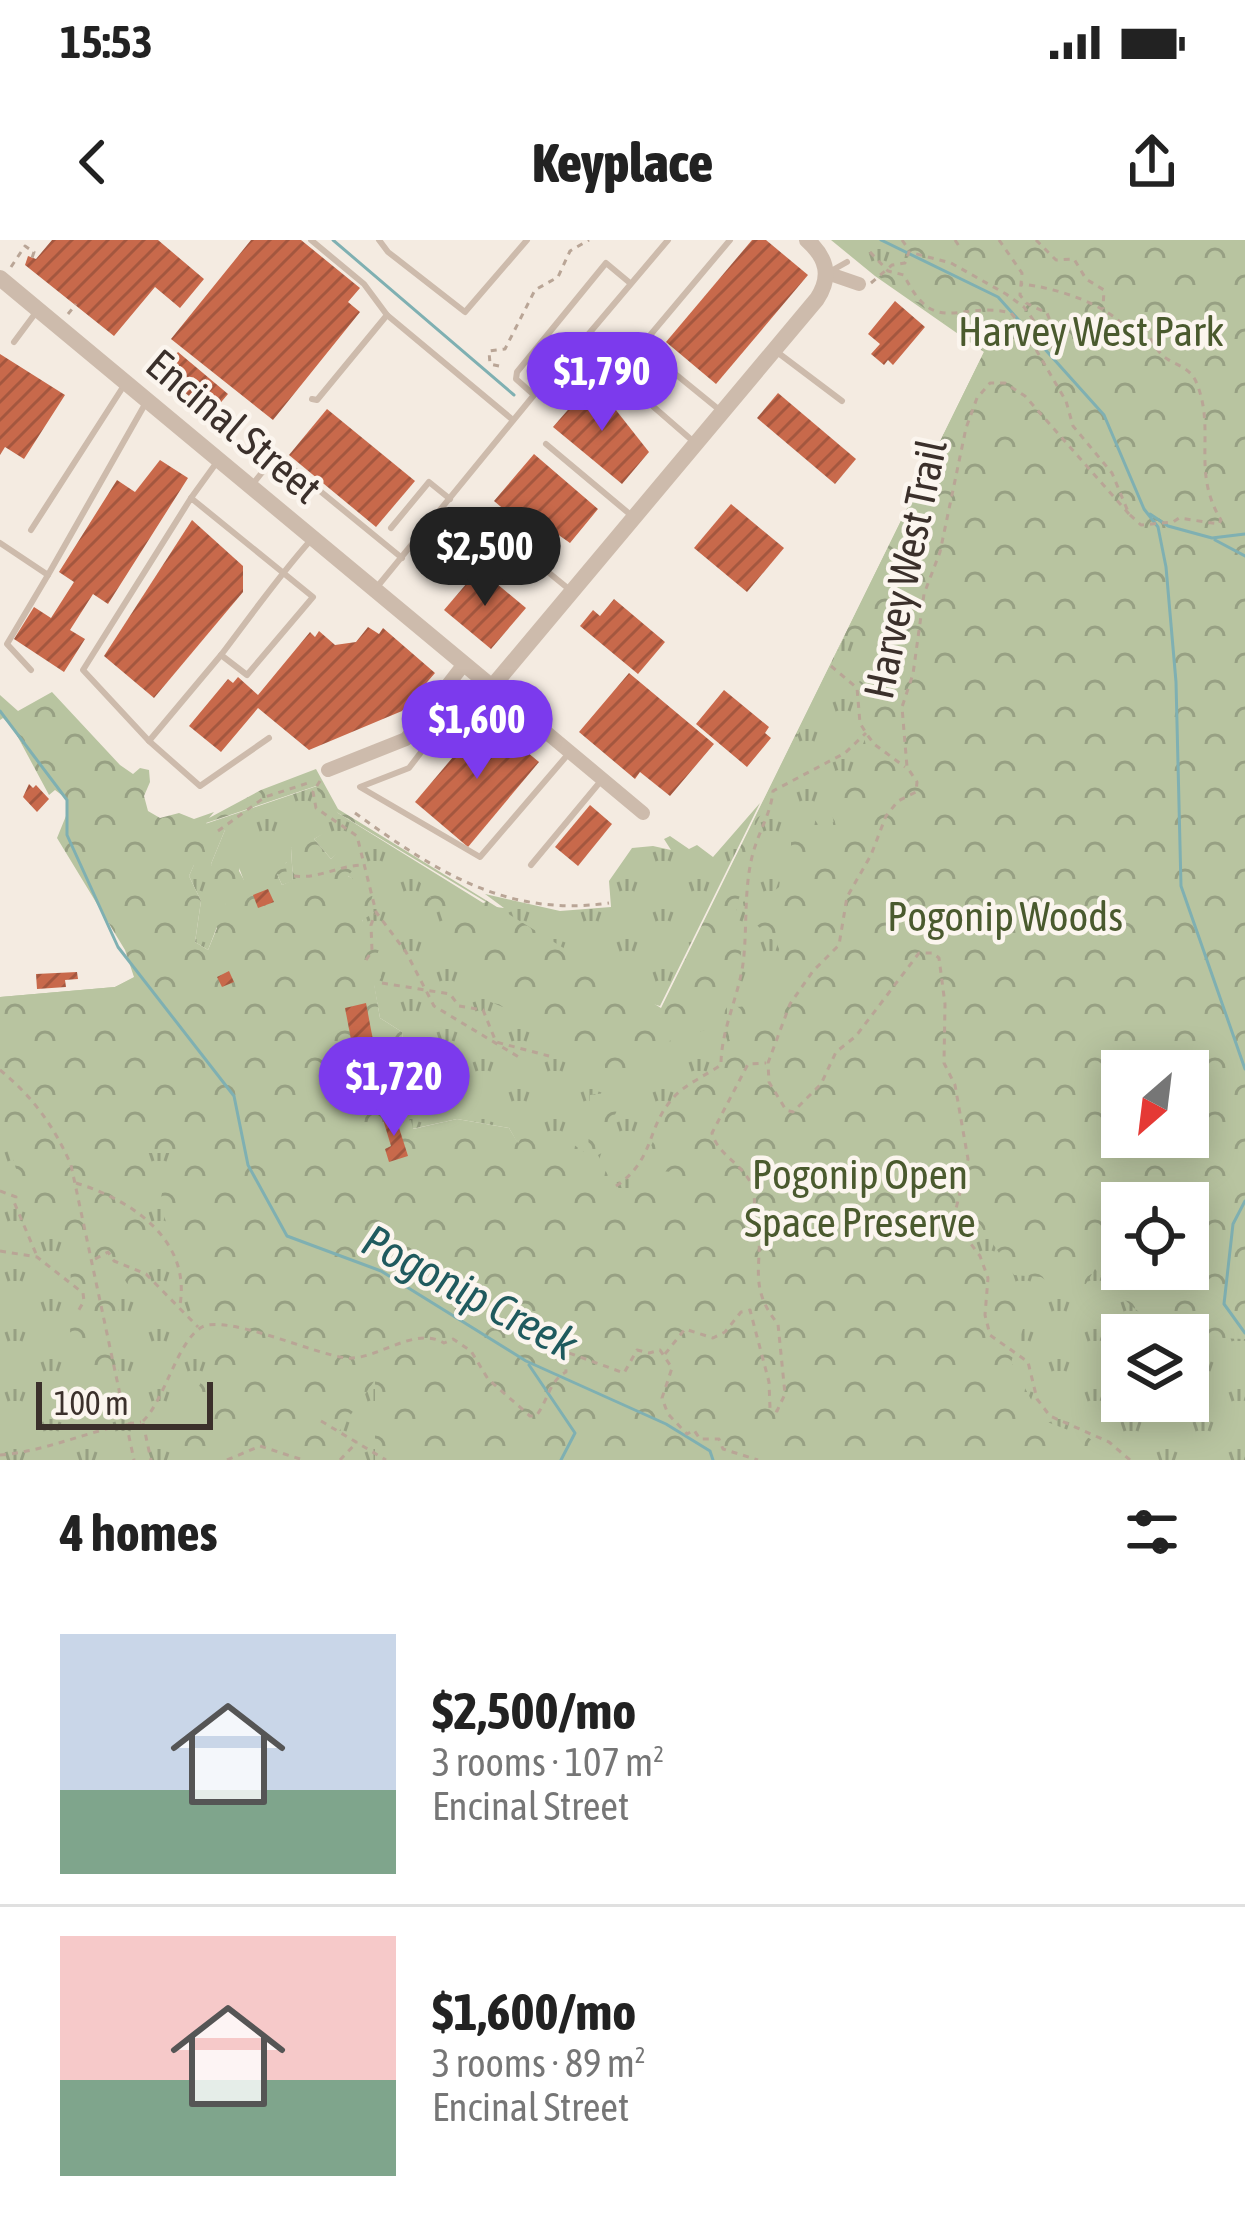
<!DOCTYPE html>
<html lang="en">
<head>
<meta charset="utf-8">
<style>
  body { margin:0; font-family:"Asap Condensed",sans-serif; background:#f6f6f6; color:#222; height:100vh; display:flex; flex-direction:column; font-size:45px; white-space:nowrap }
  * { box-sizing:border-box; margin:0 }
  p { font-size:39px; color:#767676 }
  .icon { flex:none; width:66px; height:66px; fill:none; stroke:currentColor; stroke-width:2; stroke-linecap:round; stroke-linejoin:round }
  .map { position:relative; height:1220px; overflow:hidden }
  .sheet { display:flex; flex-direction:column; background:#fff; flex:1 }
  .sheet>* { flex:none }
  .needle { width:78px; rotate:208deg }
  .fabs { position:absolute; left:1101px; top:810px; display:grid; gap:24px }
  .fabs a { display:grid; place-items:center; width:108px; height:108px; border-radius:0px; background:#fff; box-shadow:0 6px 30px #0003; font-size:60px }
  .scale { position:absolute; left:36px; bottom:30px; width:177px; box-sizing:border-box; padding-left:12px; border:6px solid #3b302b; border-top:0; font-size:33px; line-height:42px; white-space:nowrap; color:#3b302b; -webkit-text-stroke:9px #fbf5ee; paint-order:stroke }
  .price { position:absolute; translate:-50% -102px; padding:0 27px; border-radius:42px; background:#7c3aed; color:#fff; font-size:39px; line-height:78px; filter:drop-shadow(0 3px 6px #0008) }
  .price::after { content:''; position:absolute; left:50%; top:72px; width:36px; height:27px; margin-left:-18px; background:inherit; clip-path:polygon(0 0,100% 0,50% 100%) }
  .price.current { background:#222; color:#fff }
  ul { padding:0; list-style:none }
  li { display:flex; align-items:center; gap:36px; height:300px; padding:0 60px }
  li+li { border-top:3px solid #e0e0e0 }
  li span { display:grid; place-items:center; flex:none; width:336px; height:240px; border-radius:0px; color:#555 }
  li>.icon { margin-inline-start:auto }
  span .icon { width:144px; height:144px; fill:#fffc; stroke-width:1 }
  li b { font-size:51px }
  h2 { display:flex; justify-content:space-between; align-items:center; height:144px; padding:0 60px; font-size:51px }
  .status { display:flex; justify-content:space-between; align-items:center; height:84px; padding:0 60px; background:#fff; direction:ltr }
  .status svg { height:33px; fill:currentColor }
  header { display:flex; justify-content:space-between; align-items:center; height:156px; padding:0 60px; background:#fff; font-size:54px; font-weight:800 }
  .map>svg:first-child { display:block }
  .grass { fill:url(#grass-tufts); fill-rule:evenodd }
  .forest { fill:url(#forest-crowns); fill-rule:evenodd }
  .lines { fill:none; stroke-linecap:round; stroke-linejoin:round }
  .stream { stroke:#7fb0b2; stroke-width:3 }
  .building { fill:url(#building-hatch) }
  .path { stroke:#b9a596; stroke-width:3; stroke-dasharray:6 6; stroke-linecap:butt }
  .service { stroke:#cdbbac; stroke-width:6 }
  .minor { stroke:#cdbbac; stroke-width:14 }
  .tertiary { stroke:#cdbbac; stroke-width:16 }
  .labels { text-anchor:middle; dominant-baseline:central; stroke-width:9; stroke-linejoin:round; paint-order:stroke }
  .park-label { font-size:42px; fill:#4a5a2e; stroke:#fbf5ee }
  .street-label { font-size:42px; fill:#3b302b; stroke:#fbf5ee }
  .water-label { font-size:45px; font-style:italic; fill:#1f5a5e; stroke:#fbf5ee }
</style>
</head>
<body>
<div class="status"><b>15:53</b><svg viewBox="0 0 49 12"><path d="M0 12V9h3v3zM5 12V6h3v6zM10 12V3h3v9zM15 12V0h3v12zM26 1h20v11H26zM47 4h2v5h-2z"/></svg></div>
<header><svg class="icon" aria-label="back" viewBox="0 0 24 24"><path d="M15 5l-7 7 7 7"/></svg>Keyplace<svg class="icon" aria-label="share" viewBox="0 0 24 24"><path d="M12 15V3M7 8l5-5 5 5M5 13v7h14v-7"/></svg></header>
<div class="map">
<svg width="1245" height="1220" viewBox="0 0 1245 1220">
  <defs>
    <pattern id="grass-tufts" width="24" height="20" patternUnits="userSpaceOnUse" patternTransform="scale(3)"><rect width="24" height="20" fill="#b8c4a0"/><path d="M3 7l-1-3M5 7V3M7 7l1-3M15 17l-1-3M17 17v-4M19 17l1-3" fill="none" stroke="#97a083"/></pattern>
    <pattern id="forest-crowns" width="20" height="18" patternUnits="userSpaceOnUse" patternTransform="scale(3)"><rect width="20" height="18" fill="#b8c4a0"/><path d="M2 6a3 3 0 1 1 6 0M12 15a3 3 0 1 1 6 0" fill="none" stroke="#97a083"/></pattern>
    <pattern id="building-hatch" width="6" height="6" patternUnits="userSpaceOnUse" patternTransform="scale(3)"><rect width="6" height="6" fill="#c8694b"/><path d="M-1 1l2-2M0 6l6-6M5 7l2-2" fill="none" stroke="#a4573f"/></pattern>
  </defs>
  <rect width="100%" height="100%" fill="#f4ebe1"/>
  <path class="grass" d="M 831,0 L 1148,0 L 1149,404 L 1176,486 L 1185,595 L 1232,776 L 1245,771 L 1245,1220 L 0,1220 L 0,757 L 115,747 L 156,727 L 442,1093 L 555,892 L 549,901 L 518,904 L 509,888 L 457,879 L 412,889 L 402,884 L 397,873 L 404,822 L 402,792 L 380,778 L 362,679 L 369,667 L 366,650 L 347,635 L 338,613 L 331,619 L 314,599 L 322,594 L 291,608 L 293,641 L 282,645 L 276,632 L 287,622 L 265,636 L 244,641 L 225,590 L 211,624 L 227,661 L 208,710 L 195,702 L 201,661 L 189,636 L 203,604 L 205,584 L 317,546 L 338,573 L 488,666 L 504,668 L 485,654 L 560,671 L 611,667 L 609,641 L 632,608 L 653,606 L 671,610 L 664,599 L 670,596 L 689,609 L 697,605 L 713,617 L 760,563 L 660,766 L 642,761 L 645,802 L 984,112 L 875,36 ZM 1122,831 L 1188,831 L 1188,897 L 1122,897 ZM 1122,963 L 1188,963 L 1188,1029 L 1122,1029 ZM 1122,1095 L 1188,1095 L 1188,1161 L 1122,1161 Z"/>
  <path class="forest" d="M 889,0 L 1245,0 L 1245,1099 C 1165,1096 1150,1089 1095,1029 L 1076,1060 L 1041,1037 L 1014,1035 L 970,970 L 972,953 L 945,977 L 1028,1075 L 1011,1122 L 1042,1180 L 1089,1198 L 1116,1220 L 375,1220 L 375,1140 L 319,1220 L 192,1220 L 176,1190 L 220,1106 L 193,1072 L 160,962 L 171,913 L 144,913 L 151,1005 L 143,1071 L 118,1028 L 118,1134 L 96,1150 L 70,1105 L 71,996 L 34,984 L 7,901 L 0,891 L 0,757 L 115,747 L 134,737 L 125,710 L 57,598 L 68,571 L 67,559 L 55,550 L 49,555 L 13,488 L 3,478 L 0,480 L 0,455 L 18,471 L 52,452 L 120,525 L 133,534 L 140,528 L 149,530 L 150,542 L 144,556 L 148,571 L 160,578 L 179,573 L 194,579 L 214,572 L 209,578 L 261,550 L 316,529 L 338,569 L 661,768 L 985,110 L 872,32 L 869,26 L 880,32 L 885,22 L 893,21 L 895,11 L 887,8 ZM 844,397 L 852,398 L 859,413 L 867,416 L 868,429 L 859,442 L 873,456 L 859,476 L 866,497 L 849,537 L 839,530 L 829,532 L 828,542 L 838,550 L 831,568 L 834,584 L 823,592 L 813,577 L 804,584 L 810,597 L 791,600 L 791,610 L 778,622 L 782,628 L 779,647 L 762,661 L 749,658 L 743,662 L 745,674 L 777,704 L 789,734 C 772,751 759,768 734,767 L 729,799 L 739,814 L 723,819 L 720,827 L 674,858 L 636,937 L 656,937 L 660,931 L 673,932 L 676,940 L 660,946 L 656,941 L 634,941 L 631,948 L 614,948 L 598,915 L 615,906 L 612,881 L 647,808 L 727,783 L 727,759 L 738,744 L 741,712 L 753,708 L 751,699 L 741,698 L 736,665 L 742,651 L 739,645 L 750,597 ZM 316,546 L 322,562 L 338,573 L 486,662 L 480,664 L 433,640 L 415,635 L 431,658 L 423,653 L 404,657 L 399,664 L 410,673 L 425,675 L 430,663 L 437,665 L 456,704 L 466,710 L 486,760 L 527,777 L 584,823 L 605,819 L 605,853 L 590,855 L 588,915 L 555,891 L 548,900 L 534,879 L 518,903 L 509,888 L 457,879 L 413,889 L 411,880 L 401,883 L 397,873 L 414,854 L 409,836 L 417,829 L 415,821 L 404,822 L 402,792 L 380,778 L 374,743 L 381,738 L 376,719 L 379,709 L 370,706 L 373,699 L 362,680 L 374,673 L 369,667 L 374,651 L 348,636 L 358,623 L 352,619 L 355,615 L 347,600 L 334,597 L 330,603 L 337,613 L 331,619 L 314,599 L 323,594 L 317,589 L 304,589 L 291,608 L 293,640 L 282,645 L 277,634 L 287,636 L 284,607 L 270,613 L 265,635 L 256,632 L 244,640 L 239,631 L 246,596 L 225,590 L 211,624 L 214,642 L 206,647 L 211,663 L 226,663 L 213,682 L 217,688 L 208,710 L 195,702 L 201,661 L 189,636 L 194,625 L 201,626 L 206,615 L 203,604 L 217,594 L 206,583 ZM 1122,831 L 1188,831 L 1188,897 L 1122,897 ZM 1122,963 L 1188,963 L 1188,1029 L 1122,1029 Z"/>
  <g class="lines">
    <g class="stream">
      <path d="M 333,0 L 514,155"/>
      <path d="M 881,0 L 998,57 L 1104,175 L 1144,269 L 1158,287 L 1166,327 L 1176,442 L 1181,646 L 1245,829"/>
      <path d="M 1150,274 L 1168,286 L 1212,298 L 1245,294"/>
      <path d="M 1215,300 L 1245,316"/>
      <path d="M 0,471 L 67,560 L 67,595 L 118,707 L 234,856 L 248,925 L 287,996 L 381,1031 L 526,1121 L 666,1184 L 710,1211 L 713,1220"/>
      <path d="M 1245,961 L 1233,984 L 1224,1064 L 1245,1093"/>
      <path d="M 529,1125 L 575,1193 L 561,1220"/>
    </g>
  </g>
  <g class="building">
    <path d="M 52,0 L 158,0 L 204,39 L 180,68 L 155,47 L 114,96 L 25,25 L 28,16 L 36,19 Z"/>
    <path d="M 251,0 L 301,0 L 360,48 L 348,62 L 360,72 L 273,180 L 171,99 Z"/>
    <path d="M 752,0 L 766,0 L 808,35 L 716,144 L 666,102 Z"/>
    <path d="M 895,61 L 925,87 L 893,125 L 888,120 L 884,125 L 871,114 L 880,104 L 868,94 Z"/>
    <path d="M 178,112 L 228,154 L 211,174 L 161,133 Z"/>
    <path d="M 0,114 L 65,155 L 24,219 L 5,207 L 0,215 Z"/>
    <path d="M 593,141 L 649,212 L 622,244 L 553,187 Z"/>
    <path d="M 778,153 L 856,219 L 835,244 L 757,178 Z"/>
    <path d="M 327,169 L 415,241 L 376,287 L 289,215 Z"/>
    <path d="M 534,214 L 598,269 L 570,303 L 543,284 L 540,288 L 526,276 L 523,279 L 510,268 L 507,272 L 494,261 Z"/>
    <path d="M 160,220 L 188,238 L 108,364 L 93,354 L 70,390 L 85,399 L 64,432 L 14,399 L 34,367 L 51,378 L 74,342 L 59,332 L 117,240 L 135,252 Z"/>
    <path d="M 731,264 L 784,308 L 747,352 L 694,308 Z"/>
    <path d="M 192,280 L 243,326 L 243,352 L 154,458 L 104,416 Z"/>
    <path d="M 479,329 L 526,368 L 491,409 L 444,370 Z"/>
    <path d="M 614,359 L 665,402 L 638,434 L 580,386 L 593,370 L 600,376 Z"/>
    <path d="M 368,387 L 379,394 L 383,388 L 435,433 L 402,471 L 309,510 L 258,468 L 221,512 L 189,486 L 228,439 L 233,443 L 238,437 L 258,455 L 310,392 L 315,397 L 319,391 L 335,405 L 356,402 Z"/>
    <path d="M 629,433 L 714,504 L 670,556 L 640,532 L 635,539 L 579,492 Z"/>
    <path d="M 724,450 L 769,487 L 765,493 L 771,498 L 747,527 L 696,484 Z"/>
    <path d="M 486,478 L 539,522 L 468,607 L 415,562 Z"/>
    <path d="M 29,544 L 33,548 L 36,545 L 49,559 L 37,572 L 23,557 Z"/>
    <path d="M 590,565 L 612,584 L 578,626 L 555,607 Z"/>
    <path d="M 268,649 L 274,662 L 258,668 L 253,655 Z"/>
    <path d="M 229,731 L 234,742 L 222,747 L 217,737 Z"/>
    <path d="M 77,732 L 78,739 L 65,740 L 66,747 L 37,749 L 36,734 Z"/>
    <path d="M 366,763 L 376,816 L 355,820 L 345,768 Z"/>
    <path d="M 394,872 L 408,916 L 389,922 L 385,909 L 391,906 L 382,876 Z"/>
  </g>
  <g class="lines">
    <g class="path">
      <path d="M 902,0 L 909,10"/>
      <path d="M 955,0 L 959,6"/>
      <path d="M 999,0 L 1022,33 L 1020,55 L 1026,63 L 1047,73 L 1060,106 L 1059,114"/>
      <path d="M 1036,0 L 1056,20 L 1074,19 L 1086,39 L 1104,50 L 1103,69"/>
      <path d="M 870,12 L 888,31 L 904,35 C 935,99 958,60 1011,73 L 1016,79 L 1015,91 L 1035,108 L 1066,161 L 1073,186 L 1112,233 L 1129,274 L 1141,285 L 1173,282 L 1179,278 L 1219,284 L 1221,280 C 1191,231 1216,192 1197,144 C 1190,125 1173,126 1161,114 C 1153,105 1148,92 1139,83 L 1128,91 C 1109,64 1053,47 1021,44"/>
      <path d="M 11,27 L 25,6 L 34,12 L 32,18"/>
      <path d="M 871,43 L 892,25 L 905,23 L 909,12 L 951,23 L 1006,54 L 1024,67 L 1059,116"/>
      <path d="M 68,74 L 76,64"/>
      <path d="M 499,126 L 490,124 L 489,111 L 505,109 L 535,50 L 558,37 L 570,11 L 589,0"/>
      <path d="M 1129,274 L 1025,156 L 1005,143 L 990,143 L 977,158 L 966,188 L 940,312 L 924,354 L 913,434 L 902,467 L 907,527 L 917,542 L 916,552 L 898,561 L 886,576 L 871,615 L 847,657 L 839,705 L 813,731 L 790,764 L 768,823 L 769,842 L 786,870 L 793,872 L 821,844 L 836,812 L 856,796 L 919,713 L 933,713 L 939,718 L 945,764 L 944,823 L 955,845 L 968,919 L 955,973 L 958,987 L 980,1016 L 988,1038 L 985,1075 L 990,1095 L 1028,1122 L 1037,1159 L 1050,1176 L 1109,1202 L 1130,1220"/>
      <path d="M 831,426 L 857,448 L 860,483 L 866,493 L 874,504 L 905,527"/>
      <path d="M 320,541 L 313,552 L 316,568 L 357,596 L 376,672 L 406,712 L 434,766 L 522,819"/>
      <path d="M 355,573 C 434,630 506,678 609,663"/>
      <path d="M 218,591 L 265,557 L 308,543"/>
      <path d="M 294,636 C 319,639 337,626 362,625"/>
      <path d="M 366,720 L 372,711 L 371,685 L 375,674"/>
      <path d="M 382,743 L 450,754 L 459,766 L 483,770 L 496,802 L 549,816"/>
      <path d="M 0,830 C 33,857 54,886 71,925 L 134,1220"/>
      <path d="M 76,943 C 132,960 191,1000 180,1065"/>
      <path d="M 616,946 C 655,920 646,888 673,858 C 684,845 706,835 721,825 C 721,787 741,753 744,715 C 747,681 744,647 753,613 C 759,591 771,573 773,551 L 845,513 L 866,493"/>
      <path d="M 0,951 L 16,957 L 14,962 L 37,1016"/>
      <path d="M 0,1011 L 37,1017 L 83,1053 L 84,1061 L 77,1073"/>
      <path d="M 95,1019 L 108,1012 L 114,1021 L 146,1034 L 198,1087"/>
      <path d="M 665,1114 L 685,1089 L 713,1098 L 725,1092 L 741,1072 L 750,1070 L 769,1142 L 770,1168 L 777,1171 L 785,1154 L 778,1084 C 744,1043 767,1019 756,974 C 753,964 756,955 752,946 C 743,923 718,916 712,893 L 748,824 L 766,823"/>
      <path d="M 143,1181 C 165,1160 177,1101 202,1087 C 226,1074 314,1114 346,1118 C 376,1121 415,1085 444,1103 L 453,1099 L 471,1111 L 488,1139 L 530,1176 L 536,1176 C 548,1161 549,1141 566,1132 L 565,1118 L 569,1113 L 624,1133 L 637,1110 L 649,1113 L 660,1110 L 672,1128 L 662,1158 L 668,1174 L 687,1194 L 694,1190 L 700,1199 L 719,1199 L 723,1209 L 758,1220"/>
      <path d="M 321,1181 L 386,1220"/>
      <path d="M 143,1183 L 151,1220"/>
      <path d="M 0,1215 C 50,1211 93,1188 141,1182"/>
      <path d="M 227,1220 L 260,1206 L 303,1220"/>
      <path d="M 340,1220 L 357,1202"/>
    </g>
    <g class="service">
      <path d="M 311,0 L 364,44 L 387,75 L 513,180"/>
      <path d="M 379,0 L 388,12 L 465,72 L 527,0"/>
      <path d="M 831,31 L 847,22"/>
      <path d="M 630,43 L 606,23 L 517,132 L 516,139 L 534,155 L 543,148 L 668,0"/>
      <path d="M 14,102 L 37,71"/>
      <path d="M 777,112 L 842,161"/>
      <path d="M 618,136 L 694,202"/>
      <path d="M 312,159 L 317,160 L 387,75"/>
      <path d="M 722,172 L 641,106 L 730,0"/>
      <path d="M 546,204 L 632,276"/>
      <path d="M 252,245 L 276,215 L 402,318"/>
      <path d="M 191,258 L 217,222"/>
      <path d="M 489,284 L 570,350"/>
      <path d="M 391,288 L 429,242 L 450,259"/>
      <path d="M 31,290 L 123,147"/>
      <path d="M 0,303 L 48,335 L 7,404 L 31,430"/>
      <path d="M 48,335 L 144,166"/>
      <path d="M 377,347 L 534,155"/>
      <path d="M 221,415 L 149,501 L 200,546 L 269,498"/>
      <path d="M 477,439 L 409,528 L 360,547 L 480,617 L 570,512"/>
      <path d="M 149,501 L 83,430 L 191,258 L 313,357 L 247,435 L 221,415 C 250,377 278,337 310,301"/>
      <path d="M 531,625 L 600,542"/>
    </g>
    <g class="minor">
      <path d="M 827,33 L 859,44"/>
      <path d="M 492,447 L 643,573"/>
      <path d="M 328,530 L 406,499 L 464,424"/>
    </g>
    <path class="tertiary" d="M 0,38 L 492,447 L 817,59 C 832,36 827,18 807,0"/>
  </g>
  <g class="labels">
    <g class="park-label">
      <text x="1091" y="91">Harvey West Park</text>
      <text x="1005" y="676">Pogonip Woods</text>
      <text x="860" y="934">Pogonip Open<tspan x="860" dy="48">Space Preserve</tspan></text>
    </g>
    <g class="street-label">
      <text transform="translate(234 186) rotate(40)">Encinal Street</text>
      <text transform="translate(905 329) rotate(-78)">Harvey West Trail</text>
    </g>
    <g class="water-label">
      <text transform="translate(470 1052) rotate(28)">Pogonip Creek</text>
    </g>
  </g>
</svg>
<div class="fabs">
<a><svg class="needle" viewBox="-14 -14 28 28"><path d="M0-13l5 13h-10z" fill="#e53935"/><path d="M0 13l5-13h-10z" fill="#767676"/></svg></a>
<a><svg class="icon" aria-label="locate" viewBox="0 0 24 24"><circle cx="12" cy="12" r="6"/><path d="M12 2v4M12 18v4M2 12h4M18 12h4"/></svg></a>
<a><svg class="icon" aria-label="layers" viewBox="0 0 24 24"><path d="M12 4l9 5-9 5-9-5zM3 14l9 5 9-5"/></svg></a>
</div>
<div class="scale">100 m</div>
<b class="price" style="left:602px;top:194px">$1,790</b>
<b class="price current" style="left:485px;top:369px">$2,500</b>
<b class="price" style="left:477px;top:542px">$1,600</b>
<b class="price" style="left:394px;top:899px">$1,720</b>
</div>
<section class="sheet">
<h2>4 homes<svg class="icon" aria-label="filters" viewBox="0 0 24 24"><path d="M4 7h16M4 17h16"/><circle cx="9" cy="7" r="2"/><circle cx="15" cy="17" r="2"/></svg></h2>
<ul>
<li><span style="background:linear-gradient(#c9d6e8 65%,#7fa58c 0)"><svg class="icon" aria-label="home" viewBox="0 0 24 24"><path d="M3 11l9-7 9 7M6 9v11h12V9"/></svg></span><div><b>$2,500/mo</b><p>3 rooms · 107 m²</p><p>Encinal Street</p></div></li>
<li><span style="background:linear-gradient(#f6c9c9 60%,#7fa58c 0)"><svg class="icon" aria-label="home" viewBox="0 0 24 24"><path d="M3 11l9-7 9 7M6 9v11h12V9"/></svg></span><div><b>$1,600/mo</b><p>3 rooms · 89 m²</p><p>Encinal Street</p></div></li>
</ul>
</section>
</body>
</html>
